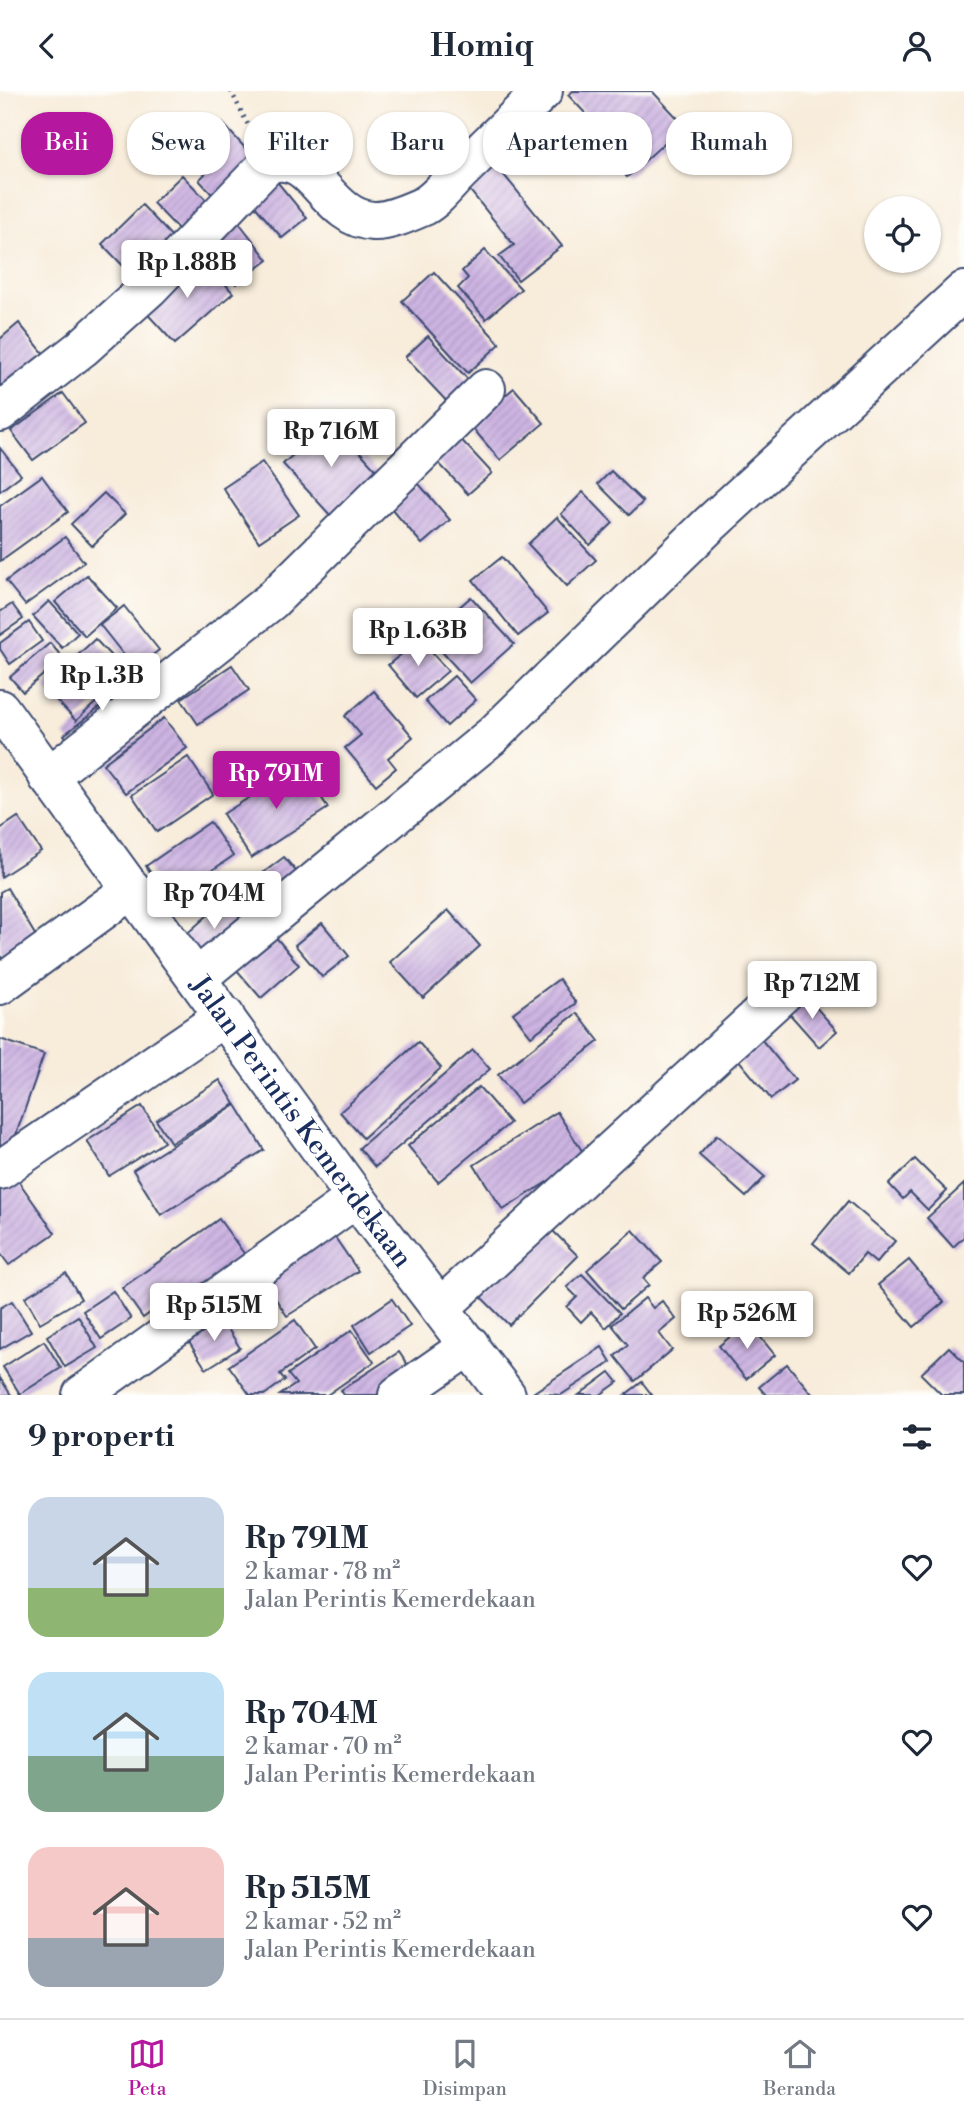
<!DOCTYPE html>
<html lang="id">
<head>
<meta charset="utf-8">
<style>
  body { margin:0; font-family:"Libre Bodoni",serif; background:#f6f6f7; color:#1f2937; height:100vh; display:flex; flex-direction:column; font-size:26px; white-space:nowrap }
  * { box-sizing:border-box; margin:0 }
  p { font-size:23px; color:#747a83 }
  .icon { flex:none; width:38px; height:38px; fill:none; stroke:currentColor; stroke-width:2; stroke-linecap:round; stroke-linejoin:round }
  .map { position:relative; height:1304px; overflow:hidden }
  .sheet { display:flex; flex-direction:column; background:#fff; flex:1 }
  .sheet>* { flex:none }
  .banner { position:absolute; left:21px; top:21px; width:922px; height:63px; display:flex; gap:14px }
  .buttons { position:absolute; left:864px; top:105px; display:grid; gap:14px }
  .buttons a { display:grid; place-items:center; width:77px; height:77px; border-radius:50%; background:#fff; box-shadow:0 2px 5px #0004; font-size:35px }
  .price { position:absolute; translate:-50% -60px; padding:0 16px; border-radius:7px; background:#fff; color:#222; font-size:23px; line-height:46px; filter:drop-shadow(0 2px 4px #0008) }
  .price::after { content:''; position:absolute; left:50%; top:42px; width:21px; height:16px; margin-left:-10px; background:inherit; clip-path:polygon(0 0,100% 0,50% 100%) }
  .price.on { background:#b5179e; color:#fff }
  ul { padding:0; list-style:none }
  li { display:flex; align-items:center; gap:21px; height:175px; padding:0 28px }
  li span { display:grid; place-items:center; flex:none; width:196px; height:140px; border-radius:21px; color:#555 }
  li>.icon { margin-inline-start:auto }
  span .icon { width:84px; height:84px; fill:#fffc; stroke-width:1 }
  li b { font-size:30px }
  h2 { display:flex; justify-content:space-between; align-items:center; height:84px; padding:0 28px; font-size:30px }
  .tag { padding:0 24px; border-radius:28px; background:#fff; box-shadow:0 2px 5px #0004; font-size:24px; line-height:63px }
  .tag.on { background:#b5179e; color:#fff }
  header { display:flex; justify-content:space-between; align-items:center; height:91px; padding:0 28px; background:#fff; font-size:32px; font-weight:600 }
  .menu { display:flex; justify-content:space-around; align-items:center; height:98px; border-top:2px solid #e0e1e3; background:#fff; font-size:19px; color:#747a83 }
  .menu a { display:grid; justify-items:center; gap:4px }
  .menu .on { color:#b5179e }
  .map>svg:first-child { display:block }
  .building { fill:url(#building-hatch) }
  .lines { fill:none; stroke-linecap:round; stroke-linejoin:round }
  .minor-casing { stroke:#3c4b71; stroke-width:42 }
  .path { stroke:#3c4b71; stroke-width:4.5; stroke-dasharray:2 5; stroke-linecap:butt }
  .minor { stroke:#fff; stroke-width:38 }
  .labels { text-anchor:middle; dominant-baseline:central; stroke-width:5; stroke-linejoin:round; paint-order:stroke }
  .street-label { font-size:28px; fill:#1b2f5e; stroke:#fdfcf7 }
</style>
</head>
<body>
<header><svg class="icon" aria-label="back" viewBox="0 0 24 24"><path d="M15 5l-7 7 7 7"/></svg>Homiq<svg class="icon" aria-label="person" viewBox="0 0 24 24"><circle cx="12" cy="8" r="4"/><path d="M4 21q1-7 8-7t8 7"/></svg></header>
<div class="map">
<svg width="964" height="1304" viewBox="0 0 964 1304">
  <defs>
    <pattern id="building-hatch" width="6" height="6" patternUnits="userSpaceOnUse" patternTransform="scale(1.75)"><rect width="6" height="6" fill="#cdb4e2"/><path d="M-1 1l2-2M0 6l6-6M5 7l2-2" fill="none" stroke="#af9bc4"/></pattern>
  </defs>
  <rect width="100%" height="100%" fill="#fdfcf7"/>
  <filter id="ink" filterUnits="userSpaceOnUse"><feTurbulence type="fractalNoise" baseFrequency=".0143" numOctaves="2"/><feDisplacementMap in="SourceGraphic" scale="14" xChannelSelector="R" yChannelSelector="G"/><feConvolveMatrix kernelMatrix="1 2 1 2 8 2 1 2 1" color-interpolation-filters="sRGB"/></filter>
  <filter id="wash" filterUnits="userSpaceOnUse"><feTurbulence type="fractalNoise" baseFrequency=".00686" numOctaves="4" result="noise"/><feDisplacementMap in="SourceGraphic" scale="28" xChannelSelector="R" yChannelSelector="G"/><feGaussianBlur stdDeviation="1.57" result="paint"/><feColorMatrix in="noise" values="0 0 0 0 0 0 0 0 0 0 0 0 0 0 0 0 0 1.4 0 .05"/><feComposite in="paint" operator="in"/></filter>
  <g filter="url(#wash)">
    <rect width="100%" height="100%" fill="#f8ecda"/>
    <g id="blocks">
      <g class="building">
        <path d="M 573,0 L 652,0 L 684,34 L 627,86 L 597,54 L 607,45 L 568,4 Z"/>
        <path d="M 223,33 L 260,73 L 219,111 L 199,89 L 213,75 L 196,58 Z"/>
        <path d="M 491,68 L 562,155 L 518,189 L 499,165 L 514,154 L 463,91 Z"/>
        <path d="M 182,84 L 213,116 L 184,144 L 153,112 Z"/>
        <path d="M 274,87 L 307,127 L 282,147 L 249,108 Z"/>
        <path d="M 142,114 L 176,150 L 136,188 L 102,153 Z"/>
        <path d="M 237,129 L 268,169 L 236,193 L 206,153 Z"/>
        <path d="M 485,159 L 521,198 L 486,228 L 458,197 L 468,187 L 462,180 Z"/>
        <path d="M 200,164 L 233,202 L 175,253 L 141,216 Z"/>
        <path d="M 434,181 L 500,253 L 468,282 L 402,210 Z"/>
        <path d="M 19,232 L 49,269 L 0,309 L 0,248 Z"/>
        <path d="M 428,245 L 474,295 L 452,316 L 405,266 Z"/>
        <path d="M 514,297 L 544,332 L 500,369 L 470,334 Z"/>
        <path d="M 63,302 L 85,332 L 33,369 L 11,340 Z"/>
        <path d="M 331,329 L 380,383 L 332,426 L 283,373 Z"/>
        <path d="M 456,343 L 492,382 L 468,403 L 432,365 Z"/>
        <path d="M 0,357 L 21,384 L 0,400 Z"/>
        <path d="M 262,371 L 299,424 L 259,451 L 223,397 Z"/>
        <path d="M 611,380 L 643,411 L 629,424 L 598,393 Z"/>
        <path d="M 42,385 L 68,421 L 0,470 L 0,415 Z"/>
        <path d="M 419,393 L 450,429 L 422,453 L 391,417 Z"/>
        <path d="M 583,401 L 613,432 L 590,454 L 561,423 Z"/>
        <path d="M 104,402 L 125,423 L 92,455 L 71,433 Z"/>
        <path d="M 557,426 L 596,469 L 567,495 L 528,453 Z"/>
        <path d="M 65,446 L 84,471 L 25,514 L 6,490 Z"/>
        <path d="M 502,466 L 548,522 L 518,545 L 473,489 Z"/>
        <path d="M 87,484 L 117,517 L 85,545 L 55,511 Z"/>
        <path d="M 471,506 L 514,553 L 470,592 L 427,544 Z"/>
        <path d="M 49,510 L 78,542 L 62,557 L 33,525 Z"/>
        <path d="M 12,513 L 23,528 L 0,544 L 0,521 Z"/>
        <path d="M 124,515 L 159,559 L 135,578 L 100,534 Z"/>
        <path d="M 29,531 L 42,550 L 10,573 L 0,558 L 0,552 Z"/>
        <path d="M 95,548 L 127,582 L 76,630 L 44,596 Z"/>
        <path d="M 420,548 L 448,580 L 416,607 L 388,574 Z"/>
        <path d="M 50,552 L 63,567 L 23,601 L 10,586 Z"/>
        <path d="M 232,574 L 249,599 L 198,633 L 181,608 Z"/>
        <path d="M 454,585 L 476,609 L 447,635 L 425,610 Z"/>
        <path d="M 134,590 L 141,599 L 72,653 L 64,644 Z"/>
        <path d="M 374,600 L 413,646 L 388,667 L 396,677 L 376,694 L 345,657 L 361,644 L 345,625 Z"/>
        <path d="M 164,627 L 187,657 L 126,702 L 103,673 Z"/>
        <path d="M 188,666 L 213,703 L 157,741 L 132,704 Z"/>
        <path d="M 301,674 L 328,717 L 251,767 L 223,723 Z"/>
        <path d="M 18,726 L 41,760 L 1,786 L 0,738 Z"/>
        <path d="M 210,731 L 233,765 L 169,808 L 146,775 Z"/>
        <path d="M 284,766 L 300,785 L 250,823 L 234,804 Z"/>
        <path d="M 7,797 L 40,852 L 5,873 L 0,864 L 0,801 Z"/>
        <path d="M 225,809 L 247,834 L 203,872 L 182,847 Z"/>
        <path d="M 448,819 L 480,855 L 423,907 L 390,871 Z"/>
        <path d="M 322,832 L 349,865 L 322,886 L 295,854 Z"/>
        <path d="M 274,844 L 299,874 L 261,907 L 236,878 Z"/>
        <path d="M 559,888 L 576,912 L 531,945 L 513,922 Z"/>
        <path d="M 805,904 L 837,940 L 819,956 L 787,920 Z"/>
        <path d="M 577,922 L 599,950 L 520,1012 L 498,984 Z"/>
        <path d="M 756,942 L 795,989 L 771,1008 L 732,961 Z"/>
        <path d="M 0,948 L 44,963 L 11,1058 L 0,1054 Z"/>
        <path d="M 418,951 L 441,977 L 363,1047 L 340,1021 Z"/>
        <path d="M 473,959 L 490,978 L 375,1076 L 359,1057 Z"/>
        <path d="M 220,989 L 235,1013 L 171,1052 L 156,1029 Z"/>
        <path d="M 479,996 L 510,1032 L 438,1091 L 408,1055 Z"/>
        <path d="M 236,1014 L 264,1059 L 161,1124 L 133,1079 Z"/>
        <path d="M 142,1015 L 164,1051 L 109,1085 L 87,1050 Z"/>
        <path d="M 557,1021 L 586,1066 L 503,1119 L 474,1074 Z"/>
        <path d="M 717,1044 L 765,1086 L 746,1106 L 699,1064 Z"/>
        <path d="M 915,1068 L 947,1100 L 928,1119 L 910,1101 L 903,1108 L 889,1093 Z"/>
        <path d="M 17,1088 L 55,1142 L 9,1174 L 0,1162 L 0,1100 Z"/>
        <path d="M 964,1093 L 964,1146 L 953,1156 L 927,1127 Z"/>
        <path d="M 848,1110 L 895,1150 L 876,1172 L 865,1163 L 849,1182 L 813,1152 Z"/>
        <path d="M 219,1128 L 248,1168 L 169,1223 L 162,1213 L 143,1227 L 122,1197 Z"/>
        <path d="M 548,1135 L 578,1165 L 509,1234 L 479,1204 Z"/>
        <path d="M 633,1139 L 662,1171 L 643,1187 L 649,1194 L 621,1218 L 587,1179 Z"/>
        <path d="M 332,1142 L 358,1180 L 287,1225 L 262,1187 Z"/>
        <path d="M 909,1169 L 944,1211 L 914,1236 L 878,1194 Z"/>
        <path d="M 66,1182 L 81,1208 L 40,1232 L 25,1206 Z"/>
        <path d="M 582,1183 L 620,1222 L 606,1237 L 591,1221 L 581,1231 L 567,1216 L 577,1206 L 567,1196 Z"/>
        <path d="M 113,1200 L 131,1228 L 101,1248 L 83,1220 Z"/>
        <path d="M 645,1207 L 653,1217 L 662,1210 L 676,1228 L 659,1242 L 672,1259 L 635,1290 L 615,1265 L 628,1254 L 612,1234 Z"/>
        <path d="M 392,1208 L 410,1235 L 371,1261 L 354,1234 Z"/>
        <path d="M 12,1210 L 31,1240 L 0,1258 L 0,1217 Z"/>
        <path d="M 78,1225 L 97,1257 L 65,1276 L 47,1245 Z"/>
        <path d="M 221,1227 L 240,1257 L 206,1278 L 187,1248 Z"/>
        <path d="M 295,1229 L 315,1258 L 280,1283 L 285,1289 L 264,1304 L 250,1304 L 229,1275 Z"/>
        <path d="M 748,1231 L 775,1264 L 746,1288 L 719,1255 Z"/>
        <path d="M 352,1239 L 374,1271 L 327,1304 L 280,1304 L 296,1293 L 288,1283 Z"/>
        <path d="M 44,1250 L 61,1277 L 20,1303 L 3,1276 Z"/>
        <path d="M 602,1256 L 611,1271 L 561,1304 L 533,1302 Z"/>
        <path d="M 949,1256 L 964,1271 L 964,1304 L 942,1304 L 921,1283 Z"/>
        <path d="M 399,1261 L 413,1282 L 380,1304 L 344,1304 L 341,1299 Z"/>
        <path d="M 787,1273 L 813,1304 L 766,1304 L 759,1296 Z"/>
        <path d="M 610,1281 L 618,1291 L 600,1304 L 579,1304 Z"/>
        <path d="M 0,1287 L 11,1304 L 0,1304 Z"/>
        <path d="M 642,1291 L 652,1304 L 625,1304 Z"/>
      </g>
    </g>
  </g>
  <g filter="url(#ink)">
    <use href="#blocks" fill-opacity="0" stroke="#3c4b71" stroke-width="2"/>
    <g class="lines">
      <g class="minor-casing">
        <g id="minor">
          <path d="M 0,321 L 82,257 L 150,196 L 268,73 C 314,57 325,127 373,130 C 389,131 410,121 424,115 C 437,108 449,92 459,82 C 487,55 515,27 543,0"/>
          <path id="s1" d="M 0,618 L 356,1107 L 506,1304"/>
          <path d="M 48,686 L 271,510 L 486,298"/>
          <path d="M 197,887 L 493,644 L 709,434 L 964,200"/>
          <path d="M 0,894 L 132,798"/>
          <path d="M 0,1079 L 225,925"/>
          <path d="M 440,1217 L 789,897"/>
          <path d="M 82,1304 L 356,1107"/>
          <path d="M 398,1304 L 470,1254"/>
        </g>
      </g>
      <path class="path" d="M 231,0 L 253,44"/>
      <use href="#minor" class="minor"/>
    </g>
  </g>
  <g class="labels">
    <g class="street-label">
      <text stroke="none"><textPath href="#s1" startOffset="511">Jalan Perintis Kemerdekaan</textPath></text>
    </g>
  </g>
</svg>
<div class="buttons">
<a><svg class="icon" aria-label="locate" viewBox="0 0 24 24"><circle cx="12" cy="12" r="6"/><path d="M12 2v4M12 18v4M2 12h4M18 12h4"/></svg></a>
</div>
<b class="price" style="left:187px;top:209px">Rp 1.88B</b>
<b class="price" style="left:331px;top:378px">Rp 716M</b>
<b class="price" style="left:418px;top:577px">Rp 1.63B</b>
<b class="price" style="left:102px;top:622px">Rp 1.3B</b>
<b class="price on" style="left:276px;top:720px">Rp 791M</b>
<b class="price" style="left:214px;top:840px">Rp 704M</b>
<b class="price" style="left:812px;top:930px">Rp 712M</b>
<b class="price" style="left:214px;top:1252px">Rp 515M</b>
<b class="price" style="left:747px;top:1260px">Rp 526M</b>
<div class="banner">
<a class="tag on">Beli</a>
<a class="tag">Sewa</a>
<a class="tag">Filter</a>
<a class="tag">Baru</a>
<a class="tag">Apartemen</a>
<a class="tag">Rumah</a>
</div>
</div>
<section class="sheet">
<h2>9 properti<svg class="icon" aria-label="filters" viewBox="0 0 24 24"><path d="M4 7h16M4 17h16"/><circle cx="9" cy="7" r="2"/><circle cx="15" cy="17" r="2"/></svg></h2>
<ul>
<li><span style="background:linear-gradient(#c9d6e8 65%,#8fb573 0)"><svg class="icon" aria-label="home" viewBox="0 0 24 24"><path d="M3 11l9-7 9 7M6 9v11h12V9"/></svg></span><div><b>Rp 791M</b><p>2 kamar · 78 m²</p><p>Jalan Perintis Kemerdekaan</p></div><svg class="icon" aria-label="heart" viewBox="0 0 24 24"><path d="M12 20l-8-8c-3-5 5-10 8-4 3-6 11-1 8 4z"/></svg></li>
<li><span style="background:linear-gradient(#bfe0f5 60%,#7fa58c 0)"><svg class="icon" aria-label="home" viewBox="0 0 24 24"><path d="M3 11l9-7 9 7M6 9v11h12V9"/></svg></span><div><b>Rp 704M</b><p>2 kamar · 70 m²</p><p>Jalan Perintis Kemerdekaan</p></div><svg class="icon" aria-label="heart" viewBox="0 0 24 24"><path d="M12 20l-8-8c-3-5 5-10 8-4 3-6 11-1 8 4z"/></svg></li>
<li><span style="background:linear-gradient(#f6c9c9 65%,#9aa5b1 0)"><svg class="icon" aria-label="home" viewBox="0 0 24 24"><path d="M3 11l9-7 9 7M6 9v11h12V9"/></svg></span><div><b>Rp 515M</b><p>2 kamar · 52 m²</p><p>Jalan Perintis Kemerdekaan</p></div><svg class="icon" aria-label="heart" viewBox="0 0 24 24"><path d="M12 20l-8-8c-3-5 5-10 8-4 3-6 11-1 8 4z"/></svg></li>
</ul>
</section>
<nav class="menu">
<a class="on"><svg class="icon" aria-label="map" viewBox="0 0 24 24"><path d="M3 6l6-2 6 2 6-2v14l-6 2-6-2-6 2zM9 4v14M15 6v14"/></svg>Peta</a>
<a><svg class="icon" aria-label="saved" viewBox="0 0 24 24"><path d="M7 4h10v16l-5-4-5 4z"/></svg>Disimpan</a>
<a><svg class="icon" aria-label="home" viewBox="0 0 24 24"><path d="M3 11l9-7 9 7M6 9v11h12V9"/></svg>Beranda</a>
</nav>
</body>
</html>
